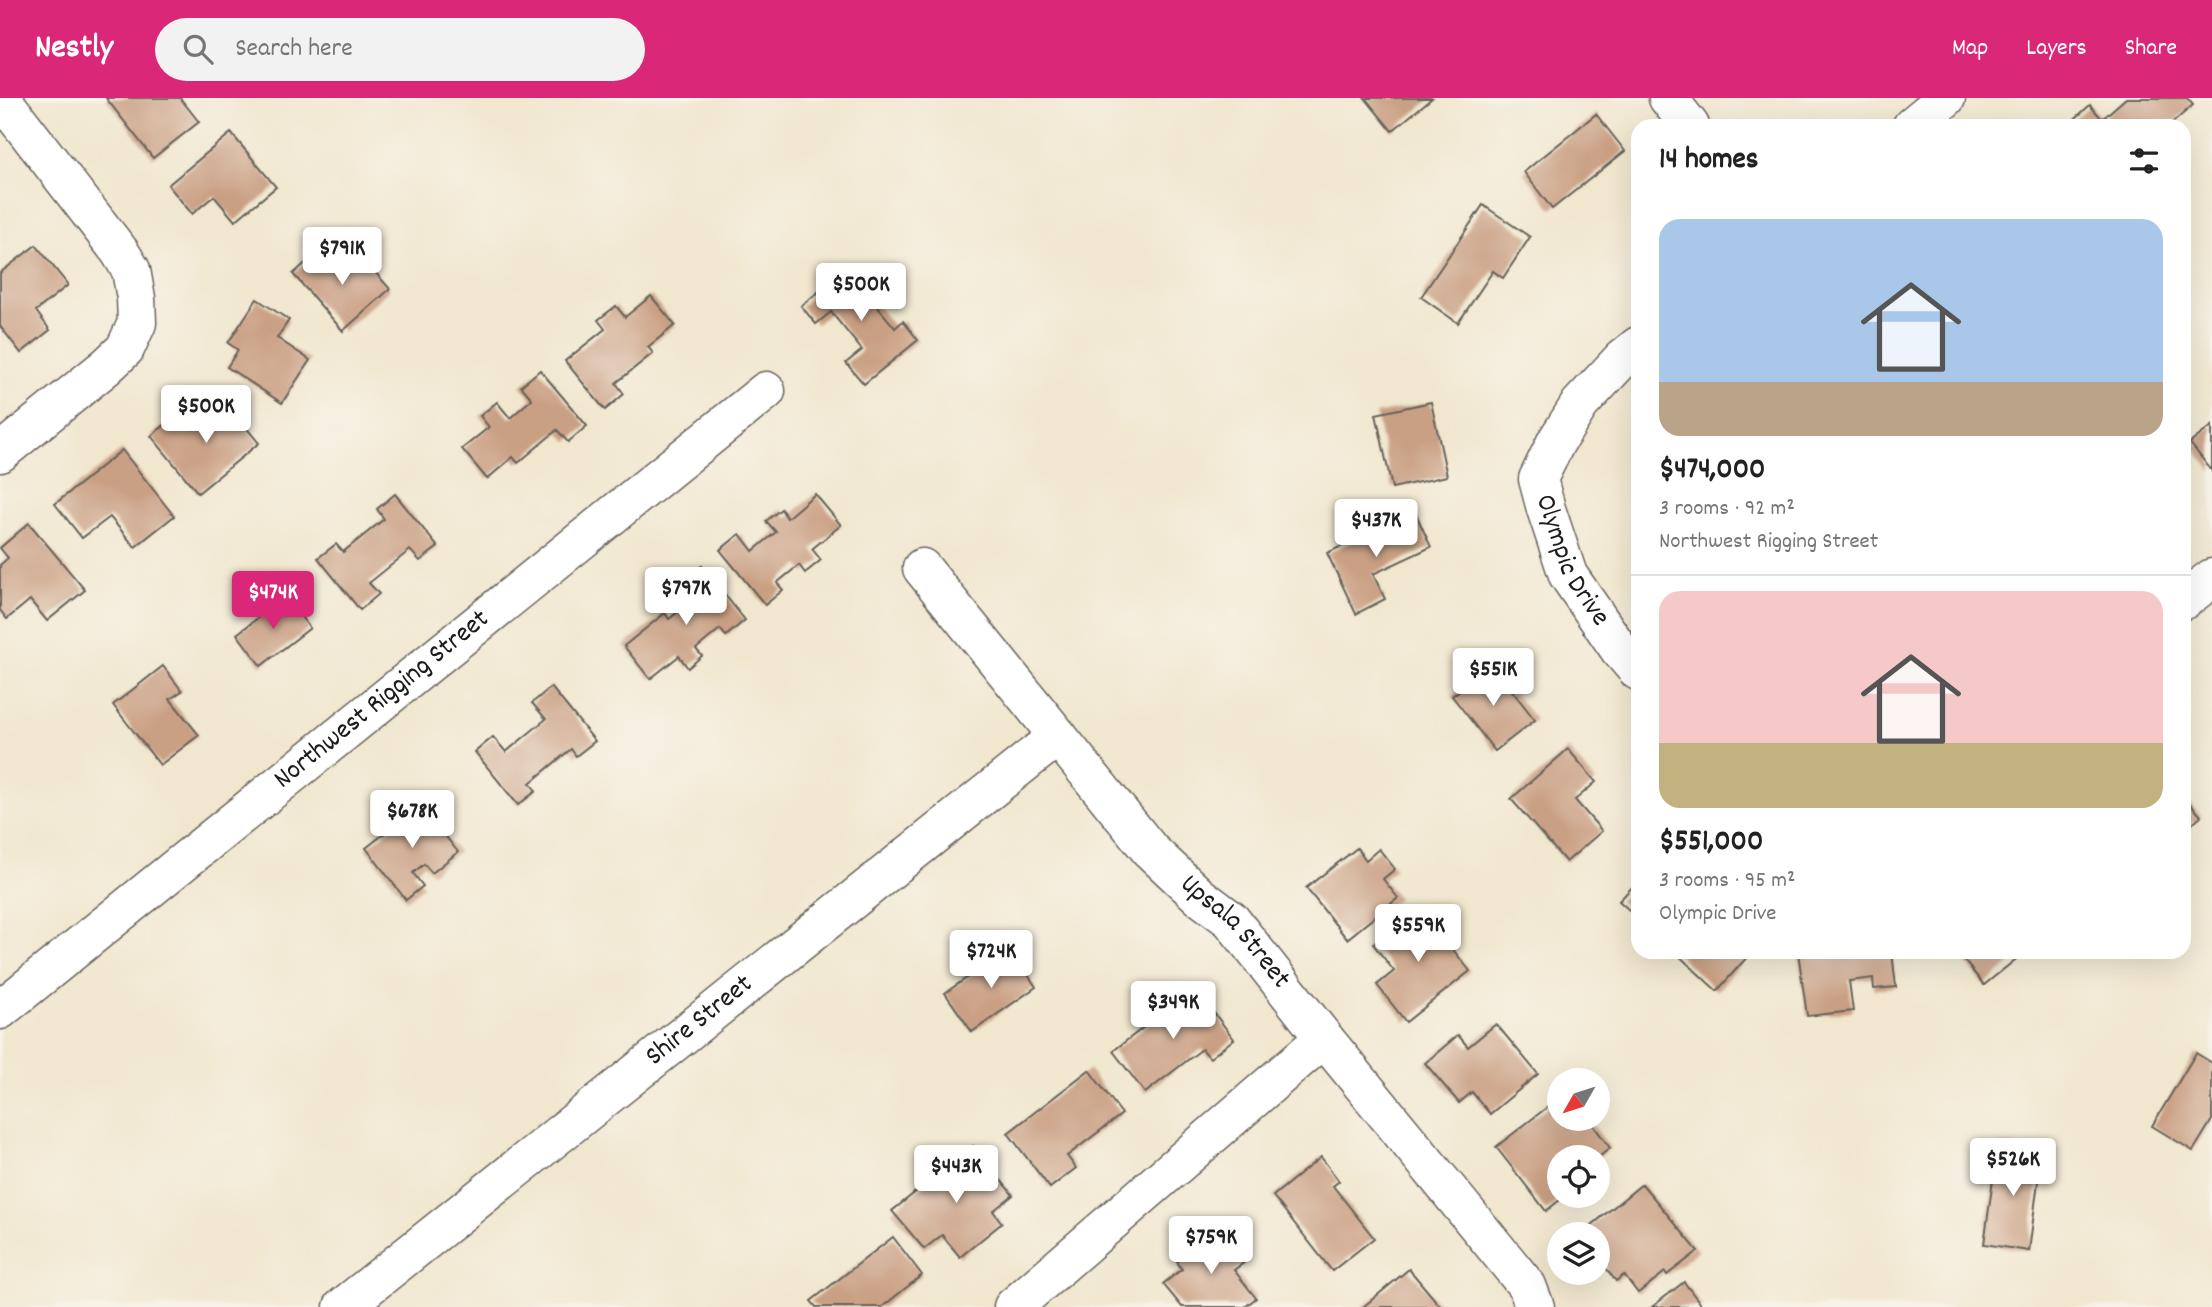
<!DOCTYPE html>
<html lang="en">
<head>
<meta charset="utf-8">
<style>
  body { margin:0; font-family:Dekko,sans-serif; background:#f2f2f2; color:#222; height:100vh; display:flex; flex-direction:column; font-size:26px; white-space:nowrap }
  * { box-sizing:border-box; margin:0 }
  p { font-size:23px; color:#767676 }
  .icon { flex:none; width:38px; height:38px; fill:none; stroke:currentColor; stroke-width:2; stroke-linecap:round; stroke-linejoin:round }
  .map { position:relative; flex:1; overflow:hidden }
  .panel { position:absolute; left:1631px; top:21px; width:560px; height:840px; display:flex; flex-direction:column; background:#fff; border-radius:21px; box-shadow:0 7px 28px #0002 }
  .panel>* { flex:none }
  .needle { width:46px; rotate:231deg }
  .controls { position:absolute; left:1547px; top:970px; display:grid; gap:14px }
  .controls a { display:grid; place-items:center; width:63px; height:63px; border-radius:50%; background:#fff; box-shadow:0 7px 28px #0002; font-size:35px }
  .price { position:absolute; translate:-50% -60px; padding:0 16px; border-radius:7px; background:#fff; color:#222; font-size:23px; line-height:46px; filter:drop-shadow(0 2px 4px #0008) }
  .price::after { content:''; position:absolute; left:50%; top:42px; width:21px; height:16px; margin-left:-10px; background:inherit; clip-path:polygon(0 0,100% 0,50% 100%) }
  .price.selected { background:#db2777; color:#fff }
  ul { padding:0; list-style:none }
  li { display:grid; align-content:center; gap:14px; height:371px; padding:0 28px }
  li+li { border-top:2px solid #e0e0e0 }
  li span { display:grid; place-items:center; height:217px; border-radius:21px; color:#555 }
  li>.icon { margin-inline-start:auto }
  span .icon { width:126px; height:126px; fill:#fffc; stroke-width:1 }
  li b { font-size:30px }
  h2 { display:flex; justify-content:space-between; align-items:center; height:84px; padding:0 28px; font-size:30px }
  header { display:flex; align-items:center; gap:42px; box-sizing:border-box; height:98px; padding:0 35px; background:#db2777; color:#fff }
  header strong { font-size:33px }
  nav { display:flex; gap:38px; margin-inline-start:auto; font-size:24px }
  .search { width:490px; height:63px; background:#f2f2f2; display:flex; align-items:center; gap:18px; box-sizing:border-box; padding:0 24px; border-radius:38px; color:#767676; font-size:26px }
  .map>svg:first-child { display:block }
  .building { fill:#caa084 }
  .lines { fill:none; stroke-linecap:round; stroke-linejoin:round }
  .minor-casing { stroke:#67635b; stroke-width:41 }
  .minor { stroke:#fff; stroke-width:38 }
  .labels { text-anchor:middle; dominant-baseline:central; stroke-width:6; stroke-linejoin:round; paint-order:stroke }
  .street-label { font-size:28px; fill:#1c1c1c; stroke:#f7f3e8 }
</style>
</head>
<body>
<header>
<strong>Nestly</strong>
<div class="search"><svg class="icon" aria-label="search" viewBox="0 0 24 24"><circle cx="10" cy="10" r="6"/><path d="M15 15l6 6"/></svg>Search here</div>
<nav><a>Map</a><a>Layers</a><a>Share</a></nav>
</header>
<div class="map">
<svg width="2212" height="1209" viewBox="0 0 2212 1209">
  <rect width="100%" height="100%" fill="#f7f3e8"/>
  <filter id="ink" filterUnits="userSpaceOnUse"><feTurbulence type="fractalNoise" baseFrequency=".0143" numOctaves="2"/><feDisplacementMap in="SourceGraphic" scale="14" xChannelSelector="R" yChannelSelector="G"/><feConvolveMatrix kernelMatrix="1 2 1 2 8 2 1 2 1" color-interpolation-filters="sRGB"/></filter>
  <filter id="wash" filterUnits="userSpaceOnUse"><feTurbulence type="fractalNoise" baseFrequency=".00686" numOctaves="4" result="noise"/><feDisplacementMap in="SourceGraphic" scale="28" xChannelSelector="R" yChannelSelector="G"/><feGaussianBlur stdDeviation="1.57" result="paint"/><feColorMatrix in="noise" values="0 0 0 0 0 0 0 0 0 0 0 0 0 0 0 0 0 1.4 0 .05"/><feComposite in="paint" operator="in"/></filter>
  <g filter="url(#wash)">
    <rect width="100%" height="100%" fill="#f1e7cf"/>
    <g id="blocks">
      <g class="building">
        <path d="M 106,0 L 180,0 L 199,24 L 153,60 Z"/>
        <path d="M 1365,0 L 1432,0 L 1392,33 Z"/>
        <path d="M 2126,0 L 2187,0 L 2193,7 L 2169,28 L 2067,28 L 2090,7 L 2102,21 Z"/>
        <path d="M 1596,16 L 1625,53 L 1552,111 L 1524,74 Z"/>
        <path d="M 231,35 L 276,89 L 235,123 L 214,98 L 192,116 L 168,87 Z"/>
        <path d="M 1483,107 L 1530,139 L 1503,180 L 1493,173 L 1458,225 L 1421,199 Z"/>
        <path d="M 36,147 L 68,187 L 36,213 L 50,232 L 21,255 L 0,228 L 0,175 Z"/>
        <path d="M 319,153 L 337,174 L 358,155 L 390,191 L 343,233 L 293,176 Z"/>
        <path d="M 853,166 L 868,185 L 862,190 L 895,230 L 903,223 L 918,242 L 864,286 L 846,265 L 862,252 L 831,214 L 816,226 L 801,208 Z"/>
        <path d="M 651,198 L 675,227 L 648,249 L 653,255 L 616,285 L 624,296 L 605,312 L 565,263 L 605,231 L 598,222 L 616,208 L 625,219 Z"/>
        <path d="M 257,201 L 289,222 L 277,240 L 310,262 L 282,305 L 227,269 L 238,252 L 228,245 Z"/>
        <path d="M 540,272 L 587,328 L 568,344 L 557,332 L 518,365 L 513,359 L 487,381 L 462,351 L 489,329 L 480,318 L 497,304 L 510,320 L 532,301 L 521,288 Z"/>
        <path d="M 225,304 L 259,345 L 198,395 L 151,338 L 180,315 L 193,331 Z"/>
        <path d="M 1431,304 L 1447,378 L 1392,390 L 1376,316 Z"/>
        <path d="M 2212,328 L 2212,373 L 2190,345 Z"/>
        <path d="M 122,352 L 174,418 L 135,449 L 110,419 L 82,440 L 55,406 Z"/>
        <path d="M 395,396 L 438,449 L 420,463 L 410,452 L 369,485 L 379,496 L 360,512 L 318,460 L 336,446 L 343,454 L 384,421 L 377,411 Z"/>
        <path d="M 815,396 L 841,427 L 812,451 L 821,462 L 805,475 L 799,467 L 777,485 L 783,492 L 765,507 L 720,452 L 740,436 L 753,453 L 776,434 L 766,423 L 781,411 L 787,420 Z"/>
        <path d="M 1415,414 L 1431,449 L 1373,476 L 1385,501 L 1356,516 L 1327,455 Z"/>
        <path d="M 29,425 L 85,492 L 47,523 L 30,502 L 7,521 L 0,512 L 0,467 L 8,460 L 0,450 Z"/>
        <path d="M 702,468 L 745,522 L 726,538 L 720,531 L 696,551 L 702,558 L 688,570 L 679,558 L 650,581 L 624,548 L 665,515 L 669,521 L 694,501 L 681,484 Z"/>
        <path d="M 285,499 L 310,530 L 261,568 L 237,536 Z"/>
        <path d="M 1492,567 L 1535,622 L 1495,653 L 1452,598 Z"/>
        <path d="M 163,568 L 182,593 L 170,601 L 199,637 L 160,667 L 113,607 Z"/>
        <path d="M 551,589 L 595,643 L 576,658 L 571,651 L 530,685 L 536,693 L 518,707 L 475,654 L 493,639 L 506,654 L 546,621 L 532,605 Z"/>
        <path d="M 1568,651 L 1596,684 L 1575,702 L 1602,733 L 1566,764 L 1511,701 Z"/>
        <path d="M 2184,699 L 2201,718 L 2184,732 Z"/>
        <path d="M 421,707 L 458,754 L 432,775 L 424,766 L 413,775 L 423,788 L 406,802 L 366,750 Z"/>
        <path d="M 1357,750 L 1366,762 L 1379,751 L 1395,771 L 1383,781 L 1398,800 L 1347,841 L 1306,790 Z"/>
        <path d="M 1638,783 L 1638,820 L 1619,803 Z"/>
        <path d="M 1419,809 L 1470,873 L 1406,924 L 1377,887 L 1394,873 L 1373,846 Z"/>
        <path d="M 1010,850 L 1036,889 L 972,934 L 945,895 Z"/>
        <path d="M 1675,854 L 1746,854 L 1749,857 L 1717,893 Z"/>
        <path d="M 1798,854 L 1892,854 L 1896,889 L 1874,891 L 1873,880 L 1849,883 L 1853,913 L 1807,918 Z"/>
        <path d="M 1957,854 L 2025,854 L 1984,887 Z"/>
        <path d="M 1195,890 L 1234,941 L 1210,960 L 1202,951 L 1145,995 L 1113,953 Z"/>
        <path d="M 1496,926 L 1538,976 L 1490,1016 L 1472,994 L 1459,1005 L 1425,965 L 1458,937 L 1468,949 Z"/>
        <path d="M 2196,955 L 2212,965 L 2212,1022 L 2193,1053 L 2152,1028 Z"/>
        <path d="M 1089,972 L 1122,1016 L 1067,1058 L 1076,1070 L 1050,1090 L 1008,1035 Z"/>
        <path d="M 1559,1000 L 1559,1020 L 1588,1020 L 1610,1050 L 1599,1059 L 1559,1059 L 1559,1097 L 1566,1097 L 1546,1113 L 1496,1049 Z"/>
        <path d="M 1998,1046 L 2042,1053 L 2029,1153 L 1984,1146 Z"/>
        <path d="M 973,1048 L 1013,1097 L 993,1113 L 1002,1125 L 960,1159 L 942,1137 L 924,1151 L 892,1113 Z"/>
        <path d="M 1321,1059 L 1339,1083 L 1333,1088 L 1374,1140 L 1332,1173 L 1273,1098 Z"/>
        <path d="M 1642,1086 L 1698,1153 L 1667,1177 L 1665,1174 L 1638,1195 L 1624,1177 L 1616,1183 L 1598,1160 L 1598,1136 L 1581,1136 Z"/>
        <path d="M 1220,1131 L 1246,1163 L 1234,1172 L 1256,1200 L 1245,1209 L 1182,1209 L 1163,1186 L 1182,1171 L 1177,1164 Z"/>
        <path d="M 893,1139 L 922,1177 L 882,1209 L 816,1209 L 811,1203 Z"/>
        <path d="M 1409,1171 L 1441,1209 L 1363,1209 Z"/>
        <path d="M 1684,1184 L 1703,1209 L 1652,1209 Z"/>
      </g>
    </g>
  </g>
  <g filter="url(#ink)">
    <use href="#blocks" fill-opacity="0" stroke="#67635b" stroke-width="2"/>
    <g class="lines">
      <g class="minor-casing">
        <g id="minor">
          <path d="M 1668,0 L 1690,28"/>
          <path d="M 1912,28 L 1946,0"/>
          <path id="s1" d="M 1638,248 L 1622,261 L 1580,306 L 1556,344 L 1538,381 L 1546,411 L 1568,477 L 1619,551 L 1638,573"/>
          <path d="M 0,355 L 107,268 L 125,251 L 137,225 L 136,200 L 131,172 L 120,154 L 1,0"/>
          <path id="s2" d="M 922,470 L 1150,752 L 1199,798 L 1231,822 L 1324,940 L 1527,1188 L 1535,1209"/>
          <path d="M 2184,502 L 2212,480"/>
          <path id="s3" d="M 0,912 L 766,293"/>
          <path id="s4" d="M 343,1209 L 1058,638"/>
          <path d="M 1013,1209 L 1324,940"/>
        </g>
      </g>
      <use href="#minor" class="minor"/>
    </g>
  </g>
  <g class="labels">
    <g class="street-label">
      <text stroke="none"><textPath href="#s1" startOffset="257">Olympic Drive</textPath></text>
      <text stroke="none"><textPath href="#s3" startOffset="492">Northwest Rigging Street</textPath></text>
      <text stroke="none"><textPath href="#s2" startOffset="481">Upsala Street</textPath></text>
      <text stroke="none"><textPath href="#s4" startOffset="457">Shire Street</textPath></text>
    </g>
  </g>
</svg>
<div class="controls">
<a><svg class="needle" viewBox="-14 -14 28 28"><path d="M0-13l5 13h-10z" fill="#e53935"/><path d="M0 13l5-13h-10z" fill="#767676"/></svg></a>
<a><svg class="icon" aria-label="locate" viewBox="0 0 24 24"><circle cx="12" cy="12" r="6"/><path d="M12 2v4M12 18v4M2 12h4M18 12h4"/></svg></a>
<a><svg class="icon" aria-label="layers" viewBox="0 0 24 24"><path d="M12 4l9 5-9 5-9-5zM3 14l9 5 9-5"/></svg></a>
</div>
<b class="price" style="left:342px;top:189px">$791K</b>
<b class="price" style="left:861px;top:225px">$500K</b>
<b class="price" style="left:206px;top:347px">$500K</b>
<b class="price" style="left:1376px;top:461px">$437K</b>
<b class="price" style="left:686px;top:529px">$797K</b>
<b class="price selected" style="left:273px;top:533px">$474K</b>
<b class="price" style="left:1493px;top:610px">$551K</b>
<b class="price" style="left:412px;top:752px">$678K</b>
<b class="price" style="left:1418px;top:866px">$559K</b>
<b class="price" style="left:991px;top:892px">$724K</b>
<b class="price" style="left:1173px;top:943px">$349K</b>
<b class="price" style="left:2013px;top:1100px">$526K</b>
<b class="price" style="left:956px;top:1107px">$443K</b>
<b class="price" style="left:1211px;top:1178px">$759K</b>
<section class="panel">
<h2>14 homes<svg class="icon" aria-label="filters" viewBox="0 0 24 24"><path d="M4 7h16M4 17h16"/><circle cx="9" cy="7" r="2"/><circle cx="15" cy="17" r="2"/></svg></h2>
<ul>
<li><span style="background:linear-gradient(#a9c7e8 75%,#b9a48a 0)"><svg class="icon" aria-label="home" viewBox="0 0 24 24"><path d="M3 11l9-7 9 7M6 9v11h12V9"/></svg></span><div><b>$474,000</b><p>3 rooms · 92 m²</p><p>Northwest Rigging Street</p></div></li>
<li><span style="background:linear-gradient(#f6c9c9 70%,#c2b280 0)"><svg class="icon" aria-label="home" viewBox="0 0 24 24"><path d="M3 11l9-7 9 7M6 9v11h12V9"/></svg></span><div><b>$551,000</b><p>3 rooms · 95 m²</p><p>Olympic Drive</p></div></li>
</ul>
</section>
</div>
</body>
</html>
